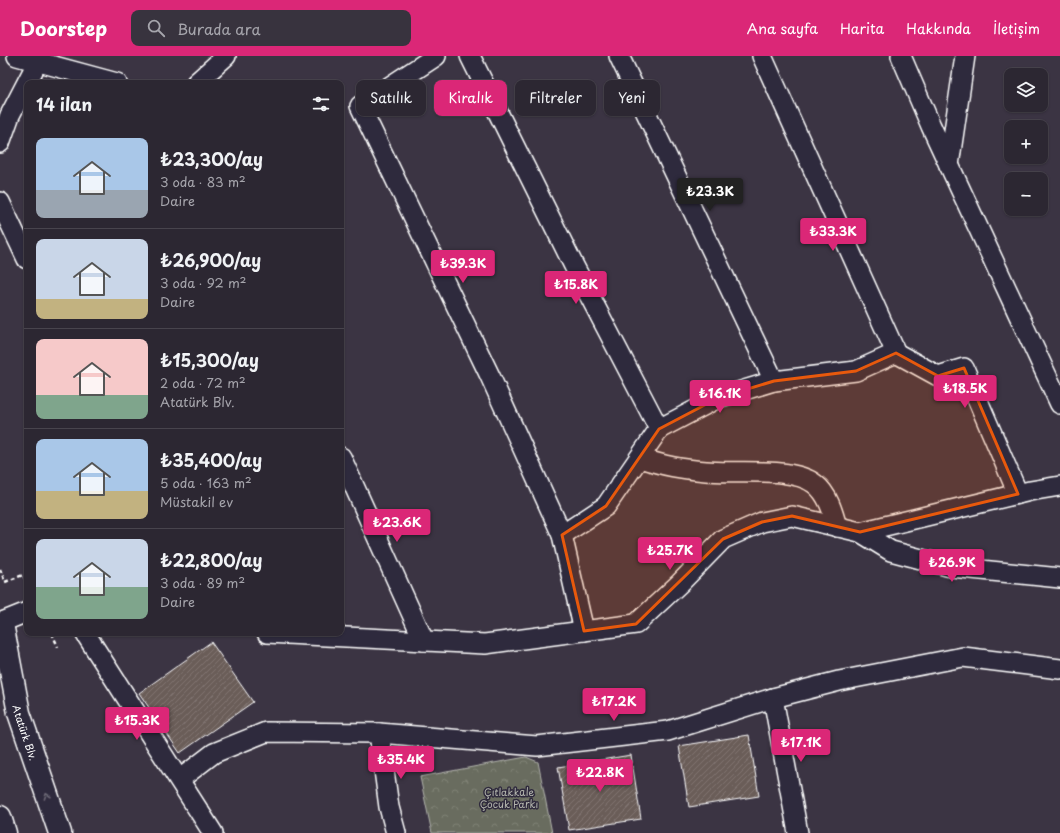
<!DOCTYPE html>
<html lang="tr">
<head>
<meta charset="utf-8">
<style>
  body { margin:0; font-family:"Playpen Sans",sans-serif; background:#38333e; color:#f1f3f6; height:100vh; display:flex; flex-direction:column; font-size:15px; white-space:nowrap }
  * { box-sizing:border-box; margin:0 }
  p { font-size:13px; color:#a6a5ac }
  .icon { flex:none; width:22px; height:22px; fill:none; stroke:currentColor; stroke-width:2; stroke-linecap:round; stroke-linejoin:round }
  .map { position:relative; flex:1; overflow:hidden }
  .sheet { position:absolute; left:24px; top:24px; width:320px; height:556px; display:flex; flex-direction:column; background:#2c2732; border-radius:8px; box-shadow:0 1px 3px #0004,0 0 0 1px #48444d }
  .sheet>* { flex:none }
  .hud { position:absolute; left:356px; top:24px; width:380px; height:36px; display:flex; gap:8px }
  .controls { position:absolute; left:1004px; top:12px; display:grid; gap:8px }
  .controls a { display:grid; place-items:center; width:44px; height:44px; border-radius:8px; background:#2c2732; box-shadow:0 1px 3px #0004,0 0 0 1px #48444d; font-size:20px }
  .price { position:absolute; translate:-50% -34px; padding:0 9px; border-radius:4px; background:#db2777; color:#fff; font-size:13px; line-height:26px; filter:drop-shadow(0 1px 2px #0008) }
  .price::after { content:''; position:absolute; left:50%; top:24px; width:12px; height:9px; margin-left:-6px; background:inherit; clip-path:polygon(0 0,100% 0,50% 100%) }
  .price.selected { background:#222; color:#fff }
  ul { padding:0; list-style:none }
  li { display:flex; align-items:center; gap:12px; height:100px; padding:0 12px }
  li+li { border-top:1px solid #48444d }
  li span { display:grid; place-items:center; flex:none; width:112px; height:80px; border-radius:8px; color:#555 }
  li>.icon { margin-inline-start:auto }
  span .icon { width:48px; height:48px; fill:#fffc; stroke-width:1 }
  li b { font-size:17px }
  h2 { display:flex; justify-content:space-between; align-items:center; height:48px; padding:0 12px; font-size:17px }
  .tag { padding:0 14px; border-radius:8px; background:#2c2732; box-shadow:0 1px 3px #0004,0 0 0 1px #48444d; font-size:14px; line-height:36px }
  .tag.selected { background:#db2777; color:#fff }
  header { display:flex; align-items:center; gap:24px; box-sizing:border-box; height:56px; padding:0 20px; background:#db2777; color:#fff }
  header strong { font-size:19px }
  nav { display:flex; gap:22px; margin-inline-start:auto; font-size:14px }
  .search { width:280px; height:36px; background:#38333e; display:flex; align-items:center; gap:10px; box-sizing:border-box; padding:0 14px; border-radius:8px; color:#a6a5ac; font-size:15px }
  .map>svg:first-child { display:block }
  .forest { fill:url(#forest-crowns); stroke:#b4b6ae }
  .building { fill:url(#building-hatch); stroke:#fff }
  .lines { fill:none; stroke-linecap:round; stroke-linejoin:round }
  .street-casing { stroke:#fff; stroke-width:22 }
  .secondary-casing { stroke:#fff; stroke-width:25 }
  .path { stroke:#fff; stroke-width:2.5; stroke-dasharray:4 3; stroke-linecap:butt }
  .street { stroke:#2f2a3d; stroke-width:19 }
  .secondary { stroke:#2f2a3d; stroke-width:22 }
  .oneway { stroke:#6d6a77 }
  .marked { fill:#e8590c; fill-opacity:0.2; stroke:#e8590c; stroke-width:3; stroke-linejoin:round }
  .labels { text-anchor:middle; dominant-baseline:central; stroke-width:3; stroke-linejoin:round; paint-order:stroke }
  .street-label { font-size:10px; fill:#fff; stroke:#2f2a3d }
  .park-label { font-size:10px; fill:#b4b6ae; stroke:#2f2a3d }
</style>
</head>
<body>
<header>
<strong>Doorstep</strong>
<div class="search"><svg class="icon" aria-label="search" viewBox="0 0 24 24"><circle cx="10" cy="10" r="6"/><path d="M15 15l6 6"/></svg>Burada ara</div>
<nav><a>Ana sayfa</a><a>Harita</a><a>Hakkında</a><a>İletişim</a></nav>
</header>
<div class="map">
<svg width="1060" height="777" viewBox="0 0 1060 777">
  <defs>
    <pattern id="forest-crowns" width="20" height="18" patternUnits="userSpaceOnUse"><rect width="20" height="18" fill="#696c5e"/><path d="M2 6a3 3 0 1 1 6 0M12 15a3 3 0 1 1 6 0" fill="none" stroke="#808276"/></pattern>
    <pattern id="building-hatch" width="6" height="6" patternUnits="userSpaceOnUse"><rect width="6" height="6" fill="#6b5d59"/><path d="M-1 1l2-2M0 6l6-6M5 7l2-2" fill="none" stroke="#817572"/></pattern>
  </defs>
  <rect width="100%" height="100%" fill="#3b3443"/>
  <filter id="ink" filterUnits="userSpaceOnUse"><feTurbulence type="fractalNoise" baseFrequency=".025" numOctaves="2"/><feDisplacementMap in="SourceGraphic" scale="8" xChannelSelector="R" yChannelSelector="G"/><feConvolveMatrix kernelMatrix="1 2 1 2 8 2 1 2 1" color-interpolation-filters="sRGB"/></filter>
  <g filter="url(#ink)">
    <path class="forest" d="M 526,701 L 538,706 L 552,777 L 432,777 L 420,721 Z"/>
    <g class="building">
      <path d="M 211,586 L 253,646 L 180,697 L 139,637 Z"/>
      <path d="M 749,679 L 759,740 L 689,751 L 679,690 Z"/>
      <path d="M 631,699 L 641,763 L 569,774 L 558,711 Z"/>
    </g>
    <g class="lines">
      <g class="street-casing">
        <g id="street">
          <path d="M 17,0 L 117,27"/>
          <path d="M 436,0 L 360,50 L 490,320 L 562,479 L 584,575"/>
          <path d="M 470,0 L 574,210 L 659,373 L 606,450 L 562,479"/>
          <path d="M 619,0 L 774,325"/>
          <path d="M 901,0 L 931,70 L 1060,348"/>
          <path d="M 196,27 L 226,0"/>
          <path d="M 0,87 L 10,59 L 38,5"/>
          <path d="M 949,109 L 965,0"/>
          <path d="M 0,146 L 27,203"/>
          <path d="M 896,297 L 938,320 L 964,312 L 1018,438"/>
          <path d="M 659,373 L 718,342 L 774,325 L 856,315 L 896,297 L 762,0"/>
          <path d="M 341,401 L 424,585"/>
          <path d="M 640,402 C 665,410 681,413 706,415 C 735,418 792,410 815,428 C 828,438 833,456 837,471"/>
          <path d="M 860,476 L 891,495 L 951,511 L 1060,522"/>
          <path d="M 2,566 L 27,556"/>
          <path d="M 85,577 L 213,777"/>
          <path d="M 267,577 L 485,588 L 636,568 L 680,527 L 723,483 L 762,466 L 792,460 L 860,476 L 1030,435 L 1060,430"/>
          <path d="M 773,642 L 798,777"/>
          <path d="M 379,677 L 389,751 L 396,777"/>
          <path d="M 180,723 L 214,697 L 266,676 L 379,677 L 537,690 L 668,675 L 773,642 L 839,625 L 963,601 L 1060,613"/>
        </g>
      </g>
      <g class="secondary-casing">
        <g id="secondary">
          <path id="s1" d="M 3,573 L 19,657 L 60,777"/>
          <path d="M 0,761 L 5,777"/>
        </g>
      </g>
      <g class="path">
        <path d="M 0,513 L 5,526 L 23,519 L 27,526"/>
        <path d="M 52,577 L 58,591"/>
      </g>
      <use href="#street" class="street"/>
      <use href="#secondary" class="secondary"/>
    </g>
    <defs><path id="oneway-chevron" d="M-2-3.5L2.5 0L-2 3.5" fill="none" stroke-width="1.6" stroke-linecap="round" stroke-linejoin="round"/></defs>
    <use class="oneway" href="#oneway-chevron" transform="translate(47 740) rotate(-109)"/>
  </g>
  <path class="marked" d="M 896,297 L 938,320 L 964,312 L 1018,438 L 860,476 L 792,460 L 762,466 L 723,483 L 636,568 L 584,575 L 562,479 L 606,450 L 659,373 L 718,342 L 774,325 L 856,315 Z"/>
  <g class="labels">
    <g class="street-label">
      <text stroke="none"><textPath href="#s1" startOffset="106">Atatürk Blv.</textPath></text>
    </g>
    <g class="park-label">
      <text x="509" y="735">Çıtlakkale<tspan x="509" dy="12">Çocuk Parkı</tspan></text>
    </g>
  </g>
</svg>
<div class="controls">
<a><svg class="icon" aria-label="layers" viewBox="0 0 24 24"><path d="M12 4l9 5-9 5-9-5zM3 14l9 5 9-5"/></svg></a>
<a>+</a>
<a>−</a>
</div>
<b class="price selected" style="left:710px;top:156px">₺23.3K</b>
<b class="price" style="left:833px;top:196px">₺33.3K</b>
<b class="price" style="left:463px;top:228px">₺39.3K</b>
<b class="price" style="left:576px;top:249px">₺15.8K</b>
<b class="price" style="left:965px;top:353px">₺18.5K</b>
<b class="price" style="left:720px;top:358px">₺16.1K</b>
<b class="price" style="left:397px;top:487px">₺23.6K</b>
<b class="price" style="left:670px;top:515px">₺25.7K</b>
<b class="price" style="left:952px;top:527px">₺26.9K</b>
<b class="price" style="left:614px;top:666px">₺17.2K</b>
<b class="price" style="left:137px;top:685px">₺15.3K</b>
<b class="price" style="left:801px;top:707px">₺17.1K</b>
<b class="price" style="left:401px;top:724px">₺35.4K</b>
<b class="price" style="left:600px;top:737px">₺22.8K</b>
<div class="hud">
<a class="tag">Satılık</a>
<a class="tag selected">Kiralık</a>
<a class="tag">Filtreler</a>
<a class="tag">Yeni</a>
</div>
<section class="sheet">
<h2>14 ilan<svg class="icon" aria-label="filters" viewBox="0 0 24 24"><path d="M4 7h16M4 17h16"/><circle cx="9" cy="7" r="2"/><circle cx="15" cy="17" r="2"/></svg></h2>
<ul>
<li><span style="background:linear-gradient(#a9c7e8 65%,#9aa5b1 0)"><svg class="icon" aria-label="home" viewBox="0 0 24 24"><path d="M3 11l9-7 9 7M6 9v11h12V9"/></svg></span><div><b>₺23,300/ay</b><p>3 oda · 83 m²</p><p>Daire</p></div></li>
<li><span style="background:linear-gradient(#c9d6e8 75%,#c2b280 0)"><svg class="icon" aria-label="home" viewBox="0 0 24 24"><path d="M3 11l9-7 9 7M6 9v11h12V9"/></svg></span><div><b>₺26,900/ay</b><p>3 oda · 92 m²</p><p>Daire</p></div></li>
<li><span style="background:linear-gradient(#f6c9c9 70%,#7fa58c 0)"><svg class="icon" aria-label="home" viewBox="0 0 24 24"><path d="M3 11l9-7 9 7M6 9v11h12V9"/></svg></span><div><b>₺15,300/ay</b><p>2 oda · 72 m²</p><p>Atatürk Blv.</p></div></li>
<li><span style="background:linear-gradient(#a9c7e8 65%,#c2b280 0)"><svg class="icon" aria-label="home" viewBox="0 0 24 24"><path d="M3 11l9-7 9 7M6 9v11h12V9"/></svg></span><div><b>₺35,400/ay</b><p>5 oda · 163 m²</p><p>Müstakil ev</p></div></li>
<li><span style="background:linear-gradient(#c9d6e8 60%,#7fa58c 0)"><svg class="icon" aria-label="home" viewBox="0 0 24 24"><path d="M3 11l9-7 9 7M6 9v11h12V9"/></svg></span><div><b>₺22,800/ay</b><p>3 oda · 89 m²</p><p>Daire</p></div></li>
</ul>
</section>
</div>
</body>
</html>
